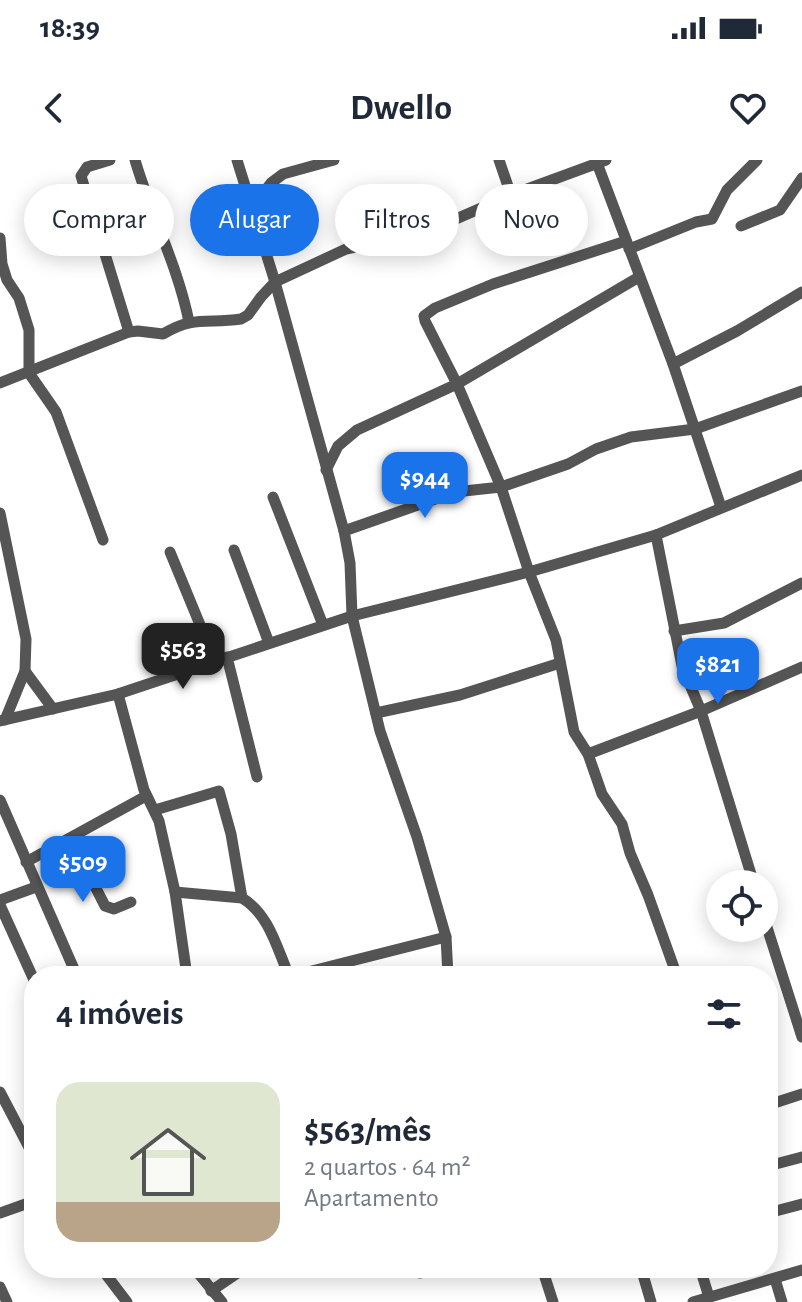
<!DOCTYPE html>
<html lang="pt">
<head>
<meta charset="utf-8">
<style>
  body { margin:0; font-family:"Alegreya Sans",sans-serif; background:#f6f6f7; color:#1f2937; height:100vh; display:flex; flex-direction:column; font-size:30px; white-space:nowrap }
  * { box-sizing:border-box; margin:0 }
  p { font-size:26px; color:#747a83 }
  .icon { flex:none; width:44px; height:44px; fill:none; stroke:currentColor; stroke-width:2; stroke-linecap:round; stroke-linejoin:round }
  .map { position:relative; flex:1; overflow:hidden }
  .details { position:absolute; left:24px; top:806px; width:754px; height:312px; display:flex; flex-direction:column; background:#fff; border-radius:32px; box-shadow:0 4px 20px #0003 }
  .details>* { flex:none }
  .hud { position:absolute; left:24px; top:24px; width:754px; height:72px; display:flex; gap:16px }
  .fabs { position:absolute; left:706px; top:710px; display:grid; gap:16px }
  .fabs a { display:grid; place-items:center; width:72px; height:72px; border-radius:50%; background:#fff; box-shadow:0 4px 20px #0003; font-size:40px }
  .price { position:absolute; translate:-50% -68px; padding:0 18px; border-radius:16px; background:#1a73e8; color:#fff; font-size:26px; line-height:52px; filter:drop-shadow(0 2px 4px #0008) }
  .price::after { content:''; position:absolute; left:50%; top:48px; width:24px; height:18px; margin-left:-12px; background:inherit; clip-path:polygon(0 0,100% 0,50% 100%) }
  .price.active { background:#222; color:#fff }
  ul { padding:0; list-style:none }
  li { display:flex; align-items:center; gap:24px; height:200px; padding:0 32px }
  li span { display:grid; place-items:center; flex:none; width:224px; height:160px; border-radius:24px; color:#555 }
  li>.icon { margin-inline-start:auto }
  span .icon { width:96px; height:96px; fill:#fffc; stroke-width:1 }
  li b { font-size:34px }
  h2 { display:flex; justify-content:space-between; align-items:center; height:96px; padding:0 32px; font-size:34px }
  .tag { padding:0 28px; border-radius:36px; background:#fff; box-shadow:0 4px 20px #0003; font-size:28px; line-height:72px }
  .tag.active { background:#1a73e8; color:#fff }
  .status { display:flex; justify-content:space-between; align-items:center; height:56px; padding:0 40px; background:#fff; direction:ltr }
  .status svg { height:22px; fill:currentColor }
  header { display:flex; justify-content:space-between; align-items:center; height:104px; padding:0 32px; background:#fff; font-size:36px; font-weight:600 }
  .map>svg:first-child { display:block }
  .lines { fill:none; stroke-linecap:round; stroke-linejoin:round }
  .street { stroke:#555; stroke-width:11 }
</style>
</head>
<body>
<div class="status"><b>18:39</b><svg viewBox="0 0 49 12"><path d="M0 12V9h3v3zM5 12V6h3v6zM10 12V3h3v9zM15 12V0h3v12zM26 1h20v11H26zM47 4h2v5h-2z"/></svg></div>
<header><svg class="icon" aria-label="back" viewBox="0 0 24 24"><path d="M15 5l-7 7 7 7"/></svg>Dwello<svg class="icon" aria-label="heart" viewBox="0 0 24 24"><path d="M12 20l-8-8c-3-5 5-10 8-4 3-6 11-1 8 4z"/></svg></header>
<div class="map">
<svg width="802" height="1142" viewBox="0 0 802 1142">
  <rect width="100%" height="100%" fill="#fff"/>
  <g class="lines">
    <g class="street">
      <path d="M 110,0 L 87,7 L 81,16 L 129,172"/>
      <path d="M 135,0 C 151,55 178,106 189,162"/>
      <path d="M 237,0 L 275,122 L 344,371 L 350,403 L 352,456 L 380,571 L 417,677 L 446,777 L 448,816"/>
      <path d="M 499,0 L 511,35"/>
      <path d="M 597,3 L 673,204 L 721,347"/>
      <path d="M 251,49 L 271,23 L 283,14 L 334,0"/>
      <path d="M 93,56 L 147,39"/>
      <path d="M 741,66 L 780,50 L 802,18"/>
      <path d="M 0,78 L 2,104 L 7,120 L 19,138 L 29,170 L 29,213 L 56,252 L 103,380"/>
      <path d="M 626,81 L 493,124 L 435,148 L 424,156 L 425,161 L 457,224 L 501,327 L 529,412 L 556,480 L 574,572 L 588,594 L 602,634 L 622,664 L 630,693 L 648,735 L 677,816"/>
      <path d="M 629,89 L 696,62 L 712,59 L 727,30 L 757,0"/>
      <path d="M 673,204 L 737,171 L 802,132"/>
      <path d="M 0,223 L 129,172 L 138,171 L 163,174 C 194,155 208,164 241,159 L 248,155 L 261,137 L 275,122 L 346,89 L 426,72 L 511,35 L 606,0"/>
      <path d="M 326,310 L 338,286 L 357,270 L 457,224 L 639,117"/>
      <path d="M 273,337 L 323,465"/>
      <path d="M 0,353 L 26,479 L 25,511 L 5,560"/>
      <path d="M 344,371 L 455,332 L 501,327 L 568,304 L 596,289 L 631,277 L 695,269 L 802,231"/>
      <path d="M 656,375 L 682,506 L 701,551 L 754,724"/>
      <path d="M 234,390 L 269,483"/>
      <path d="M 170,392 L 215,501"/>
      <path d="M 674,471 L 724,463 L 802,423"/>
      <path d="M 227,497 L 257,617"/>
      <path d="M 25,511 L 53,549"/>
      <path d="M 118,534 L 144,630 L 159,661 L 175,732 L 187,816"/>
      <path d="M 376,553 L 460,535 L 560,503"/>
      <path d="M 0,561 L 118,534 L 352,456 L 529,412 L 656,375 L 802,315"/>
      <path d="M 588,594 L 701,551 L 802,507"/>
      <path d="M 0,640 L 77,816"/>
      <path d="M 155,650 L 219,631 L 231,674 L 242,738"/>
      <path d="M 71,679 L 105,746 L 114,749 L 131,742"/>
      <path d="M 26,702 L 146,636"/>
      <path d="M 175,732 L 242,738 C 269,754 277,788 289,816"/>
      <path d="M 0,740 L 36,727"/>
      <path d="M 0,745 L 34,820"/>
      <path d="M 764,758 L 802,877"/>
      <path d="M 292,816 L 446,777"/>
      <path d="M 0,932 L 34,997"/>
      <path d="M 768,945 L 802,934"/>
      <path d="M 768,1006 L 802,997"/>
      <path d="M 0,1053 L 34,1041"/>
      <path d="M 768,1053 L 802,1044"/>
      <path d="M 101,1108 L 127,1142"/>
      <path d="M 194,1108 L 222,1142"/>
      <path d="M 407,1108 L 420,1113 L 433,1108"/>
      <path d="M 542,1108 L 553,1142"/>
      <path d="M 641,1108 L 651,1142"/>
      <path d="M 700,1108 L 709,1137"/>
      <path d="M 775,1119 L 782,1142"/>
      <path d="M 0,1127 L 7,1142"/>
      <path d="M 211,1131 L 245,1108"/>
      <path d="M 693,1142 L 802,1110"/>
    </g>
  </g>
</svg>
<div class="fabs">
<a><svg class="icon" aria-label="locate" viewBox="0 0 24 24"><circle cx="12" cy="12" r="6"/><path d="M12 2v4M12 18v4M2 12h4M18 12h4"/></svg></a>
</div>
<b class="price" style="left:425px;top:360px">$944</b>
<b class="price active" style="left:183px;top:531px">$563</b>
<b class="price" style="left:718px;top:546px">$821</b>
<b class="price" style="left:83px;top:744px">$509</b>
<div class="hud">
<a class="tag">Comprar</a>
<a class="tag active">Alugar</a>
<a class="tag">Filtros</a>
<a class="tag">Novo</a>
</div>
<section class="details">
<h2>4 imóveis<svg class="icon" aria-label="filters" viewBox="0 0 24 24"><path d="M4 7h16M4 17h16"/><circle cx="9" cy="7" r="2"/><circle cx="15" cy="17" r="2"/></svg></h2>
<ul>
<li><span style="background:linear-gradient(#dfe7d0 75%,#b9a48a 0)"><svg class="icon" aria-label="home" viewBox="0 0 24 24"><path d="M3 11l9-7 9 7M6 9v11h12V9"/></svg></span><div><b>$563/mês</b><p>2 quartos · 64 m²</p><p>Apartamento</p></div></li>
</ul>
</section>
</div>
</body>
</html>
